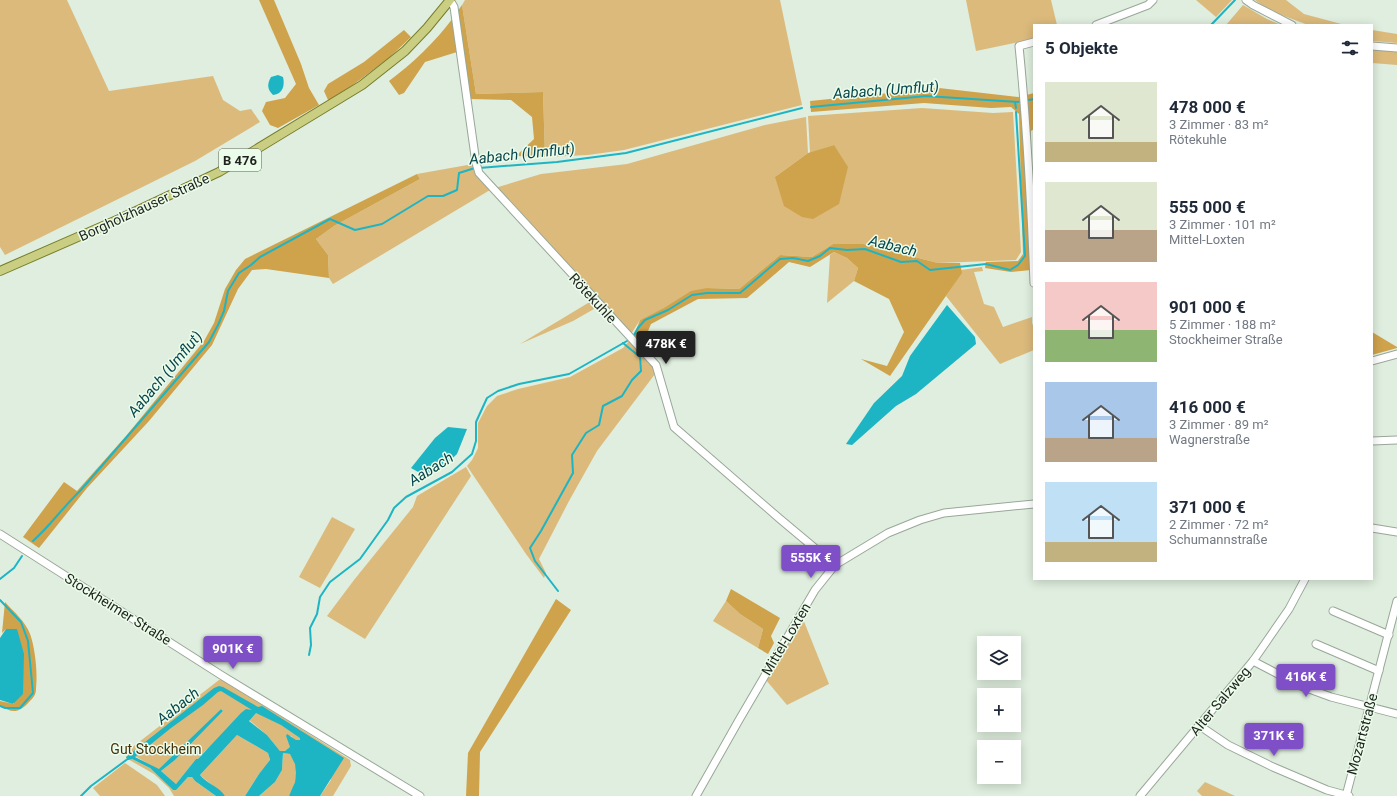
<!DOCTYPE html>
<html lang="de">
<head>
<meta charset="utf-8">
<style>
  body { margin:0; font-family:Roboto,sans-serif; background:#f6f6f7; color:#1f2937; height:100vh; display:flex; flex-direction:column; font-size:15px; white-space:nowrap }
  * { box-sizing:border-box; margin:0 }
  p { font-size:13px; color:#747a83 }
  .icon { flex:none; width:22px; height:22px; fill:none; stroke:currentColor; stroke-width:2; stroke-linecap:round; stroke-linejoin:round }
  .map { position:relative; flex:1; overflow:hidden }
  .panel { position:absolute; left:1033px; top:24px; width:340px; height:556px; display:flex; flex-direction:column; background:#fff; border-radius:0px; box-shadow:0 2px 10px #0003 }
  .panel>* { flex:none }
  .controls { position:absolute; left:977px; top:636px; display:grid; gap:8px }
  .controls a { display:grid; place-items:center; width:44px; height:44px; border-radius:0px; background:#fff; box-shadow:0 2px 10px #0003; font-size:20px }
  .price { position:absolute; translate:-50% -34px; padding:0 9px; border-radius:4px; background:#7f4fc8; color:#fff; font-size:13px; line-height:26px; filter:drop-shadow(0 1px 2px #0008) }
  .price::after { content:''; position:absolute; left:50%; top:24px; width:12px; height:9px; margin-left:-6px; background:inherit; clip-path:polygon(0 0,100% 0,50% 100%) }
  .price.current { background:#222; color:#fff }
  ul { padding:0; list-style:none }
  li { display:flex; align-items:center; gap:12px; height:100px; padding:0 12px }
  li span { display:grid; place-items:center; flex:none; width:112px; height:80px; border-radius:0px; color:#555 }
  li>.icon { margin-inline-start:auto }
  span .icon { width:48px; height:48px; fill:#fffc; stroke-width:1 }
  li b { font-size:17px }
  h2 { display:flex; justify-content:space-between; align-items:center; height:48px; padding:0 12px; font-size:17px }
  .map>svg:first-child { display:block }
  .green { fill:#dcba7c }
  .forest { fill:#cfa24c }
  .water { fill:#1db5c4; fill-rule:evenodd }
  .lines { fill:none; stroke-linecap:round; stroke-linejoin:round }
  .stream { stroke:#1db5c4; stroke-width:2 }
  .minor-casing { stroke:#99a798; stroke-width:9 }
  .major-casing { stroke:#777d29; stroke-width:10 }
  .minor { stroke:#fff; stroke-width:7 }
  .major { stroke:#cace83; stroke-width:8 }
  .labels { text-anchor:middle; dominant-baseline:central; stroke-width:3; stroke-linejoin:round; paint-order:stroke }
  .shield { fill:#ecfceb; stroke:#5c645b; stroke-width:1 }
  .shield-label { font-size:13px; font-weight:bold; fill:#1e231d }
  .street-label { font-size:14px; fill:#1e231d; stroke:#ecfceb }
  .park-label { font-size:14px; fill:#45320c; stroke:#ecfceb }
  .water-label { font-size:15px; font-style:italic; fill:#08464d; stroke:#ecfceb }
</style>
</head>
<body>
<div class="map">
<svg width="1397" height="796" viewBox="0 0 1397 796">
  <rect width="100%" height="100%" fill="#dfeede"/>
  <g class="green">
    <path d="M 0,0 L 67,0 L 109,91 L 213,76 L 223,100 L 240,111 L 251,109 L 260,122 L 195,161 L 5,255 L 0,247 Z"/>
    <path d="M 465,0 L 780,0 L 802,105 L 624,150 L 588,155 L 545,157 L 543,92 L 476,94 L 462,5 Z"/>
    <path d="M 966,0 L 1051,0 L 1057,25 L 1034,25 L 1034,39 L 976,51 Z"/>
    <path d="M 1196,0 L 1232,0 L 1216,17 Z"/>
    <path d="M 1255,0 L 1286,0 L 1304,14 L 1345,25 L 1308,25 L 1269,10 Z"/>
    <path d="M 1243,5 L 1267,19 L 1281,25 L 1226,25 Z"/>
    <path d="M 1372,30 L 1397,34 L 1397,43 L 1372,41 Z"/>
    <path d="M 1372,49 L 1397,52 L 1397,65 L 1372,63 Z"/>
    <path d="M 922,108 L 993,113 L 1013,112 L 1021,252 L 1016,260 L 938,263 L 863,244 L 833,244 L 812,257 L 780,255 L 739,289 L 707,288 L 640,320 L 631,334 L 495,188 L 541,174 L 627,164 L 765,125 L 806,117 L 808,153 L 775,177 L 834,145 L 810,153 L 808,116 Z"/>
    <path d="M 473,164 L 475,173 L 490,190 L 333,284 L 329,278 L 328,255 L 316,239 L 334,226 L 420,179 L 417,174 Z"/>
    <path d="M 834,252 L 847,258 L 858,268 L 854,281 L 827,303 L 830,255 Z"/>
    <path d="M 982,267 L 983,271 L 974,272 L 984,304 L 994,307 L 1003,327 L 1032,317 L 1032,323 L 1034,328 L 1034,350 L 1000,364 L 946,296 L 961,273 L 961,270 Z"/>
    <path d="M 593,300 L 596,306 L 594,309 L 573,321 L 520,344 Z"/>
    <path d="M 629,341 L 652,365 L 655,374 L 597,451 L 569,501 L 539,559 L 546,573 L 544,578 L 526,554 L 467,466 L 472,460 L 478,448 L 478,423 L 487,406 L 497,396 L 518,389 L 570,377 L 623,348 Z"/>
    <path d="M 466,467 L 471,476 L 365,639 L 327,616 L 354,580 L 413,507 L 417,496 Z"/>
    <path d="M 332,517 L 355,529 L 320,588 L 299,577 Z"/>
    <path d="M 726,601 L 740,614 L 763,629 L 758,648 L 713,621 Z"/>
    <path d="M 803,619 L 829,684 L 787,705 L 766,680 Z"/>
    <path d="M 219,680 L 224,680 L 350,760 L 351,766 L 333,796 L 320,796 L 331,780 L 300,738 L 300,740 L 296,741 L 291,736 L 286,736 L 291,747 L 285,751 L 280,751 L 267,735 L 249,720 L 255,713 L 205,751 L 198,759 L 196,759 L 176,784 L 161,771 L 175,760 L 223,711 L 221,709 L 159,770 L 135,756 L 132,759 L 150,768 L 173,790 L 176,789 L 188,777 L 192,777 L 195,781 L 216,796 L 174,796 L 169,788 L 154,774 L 126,758 L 130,749 Z"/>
    <path d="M 237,735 L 268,753 L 270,761 L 259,774 L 245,796 L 225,796 L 200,775 Z"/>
    <path d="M 283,753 L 290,754 C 292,757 294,760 295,763 C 298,772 295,788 289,796 L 259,796 L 275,782 L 282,770 Z"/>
    <path d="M 125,763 L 157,785 L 165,796 L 100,796 L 93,788 Z"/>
    <path d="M 1205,782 L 1235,796 L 1202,796 L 1197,791 Z"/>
  </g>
  <g class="forest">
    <path d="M 259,0 L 274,0 L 301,64 L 309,88 L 319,105 L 278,128 L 270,125 L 262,111 L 266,102 L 285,98 L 296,84 Z"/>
    <path d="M 462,5 L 476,94 L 543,92 L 545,157 L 516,156 L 534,139 L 532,117 L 511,100 L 470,99 L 457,12 Z"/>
    <path d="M 453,18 L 457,52 L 425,62 L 404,93 L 399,95 L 389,81 C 412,64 436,41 453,18 Z"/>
    <path d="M 404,30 L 411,37 L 389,58 L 334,99 L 328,100 L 324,91 L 328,84 L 364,62 Z"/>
    <path d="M 939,88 L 1019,97 L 1034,93 L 1034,129 L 1031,131 L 1031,270 L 1011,272 L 985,268 L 986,262 L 1018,261 L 1023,254 L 1019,114 L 1011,107 L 991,108 L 924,103 L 811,112 L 810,101 Z"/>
    <path d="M 834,145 L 848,167 L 839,204 L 813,219 L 802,217 L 784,206 L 775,177 L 808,153 Z"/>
    <path d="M 417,174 L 420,179 L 334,226 L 316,239 L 328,255 L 329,278 L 266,269 L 252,270 L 238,289 L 212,345 L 149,421 L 87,488 L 39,548 L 23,537 L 64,482 L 77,491 L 126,436 L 204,341 L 214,323 L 225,289 L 236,270 L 245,259 Z"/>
    <path d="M 833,244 L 863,244 L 938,263 L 960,263 L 962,273 L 890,376 L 861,359 L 887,366 L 904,332 L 889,299 L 854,281 L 858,268 L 847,258 L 834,252 L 810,267 L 789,262 L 747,298 L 698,299 L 651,324 L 643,343 L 634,335 L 640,320 L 664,308 L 691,291 L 707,288 L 739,289 L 780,255 L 812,257 Z"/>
    <path d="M 1372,332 L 1397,347 L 1397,348 L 1372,355 Z"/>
    <path d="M 731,589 L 780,618 L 771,636 L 774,643 L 768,654 L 758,648 L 763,629 L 740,614 L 726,601 Z"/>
    <path d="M 556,599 L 571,610 L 480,752 L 479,796 L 466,796 L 468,753 Z"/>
    <path d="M 5,602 C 14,612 25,621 30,634 C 35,647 38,674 36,689 C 36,695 33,698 29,702 C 19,713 12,714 0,705 L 0,701 L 14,704 L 6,629 L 2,633 Z"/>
  </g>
  <g class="water">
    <path d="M 278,75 L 283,77 C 285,85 283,94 273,95 C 267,89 267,84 271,77 Z"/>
    <path d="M 947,305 L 975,337 L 976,344 L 916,394 L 896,406 L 852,445 L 846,444 L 874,403 L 902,376 L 910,356 Z"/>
    <path d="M 448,427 L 467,429 L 457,454 L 443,467 L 427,477 L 411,468 L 435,438 Z"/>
    <path d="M 6,629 L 17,629 L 24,654 L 23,694 L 13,704 L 0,700 L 0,638 Z"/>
    <path d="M 219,686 L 223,687 L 258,707 L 262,706 L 344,758 L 320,796 L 289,796 L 295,782 L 296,773 L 295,764 L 290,754 L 283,753 L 282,770 L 275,782 L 259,796 L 245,796 L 259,774 L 270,760 L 268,753 L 237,735 L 200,775 C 207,784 220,787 225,796 L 216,796 L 195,781 L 192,777 L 188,777 L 176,790 L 173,790 L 150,768 L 132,759 L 128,760 L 126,757 L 214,688 ZM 221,691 L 252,710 L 246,709 L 241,713 L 198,759 L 196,759 L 176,784 L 161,771 L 175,760 L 223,711 L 221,709 L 159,769 L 135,757 L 171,728 L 203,705 L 218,692 ZM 256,713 L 281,725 L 300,738 L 300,740 L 296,740 L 287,734 L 286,736 L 290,747 L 285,751 L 280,751 L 267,735 L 249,721 Z"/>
  </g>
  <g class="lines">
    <g class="stream">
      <path d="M 1211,25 L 1235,0"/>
      <path d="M 1015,102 L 1016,108"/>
      <path d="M 811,107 L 926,96 L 1018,102 L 1034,99"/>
      <path d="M 479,168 L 557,162 L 626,153 L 802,108"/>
      <path d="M 634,335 L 638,328 L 645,320 L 668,310 L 692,295 L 707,293 L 740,293 L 780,259 L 793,258 L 808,261 L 820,256 L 830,248 L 847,250 L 865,249 L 901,262 L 917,261 L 930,270 L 986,264 L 1010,270 L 1018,265 L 1025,256 L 1016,112"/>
      <path d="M 33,541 C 50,526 63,507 80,491 L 209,342 L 218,325 L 224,311 L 228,291 L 239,273 L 251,265 L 260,257 L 330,219 L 355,230 L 382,224 L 428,196 L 443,196 L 457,190 L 459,173 L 475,168"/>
      <path d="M 0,579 L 14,568 L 22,556"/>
      <path d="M 558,591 L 535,561 L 530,548 L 541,531 L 573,473 L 572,455 L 586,433 L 599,425 L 603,406 L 622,396 L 632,380 L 641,371 L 640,357 L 623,343"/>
      <path d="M 0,600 L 21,622 L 28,641 L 33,693 L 20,708 L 5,708 L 0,706"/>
      <path d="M 309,655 L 311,645 L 310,628 L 317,614 L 320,597 L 330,582 L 360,559 L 388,520 L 394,508 L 406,497 L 452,472 L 472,454 L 476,441 L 476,422 L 487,398 L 498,391 L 519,384 L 569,374 L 627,341"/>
      <path d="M 81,796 L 91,786 L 129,758"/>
    </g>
    <g class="minor-casing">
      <g id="minor">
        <path d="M 450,0 L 454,7 L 476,163 L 479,173 L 490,185 L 656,365 L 674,427 L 780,519 L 835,565"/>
        <path d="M 1246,0 L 1253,5 L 1292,25"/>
        <path d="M 1096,25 L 1148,5 L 1153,0"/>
        <path d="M 1034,42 L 1019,46 C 1027,125 1031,204 1034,283"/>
        <path d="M 1372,46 L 1397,48"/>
        <path d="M 1372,361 L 1397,354"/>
        <path d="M 1372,441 L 1397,440"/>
        <path d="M 1372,528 L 1397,532"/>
        <path d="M 0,534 L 221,675 L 420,796"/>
        <path d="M 1333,611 L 1389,635"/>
        <path d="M 1316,644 L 1379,671"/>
        <path d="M 1253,661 L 1301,686 L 1331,697 L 1397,714"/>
        <path d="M 1200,726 L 1228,745 L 1273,767 L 1327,790 L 1349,796"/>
        <path d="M 696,796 L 739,720 L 815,590 L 835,565 L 888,533 L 920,520 L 944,513 L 1034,504"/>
        <path d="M 1140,796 L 1253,661 L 1289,609 L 1305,579"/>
        <path d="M 1346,796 L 1397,601"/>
      </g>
    </g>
    <g class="major-casing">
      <path id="major" d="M 0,271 L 119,219 L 219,172 L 362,85 L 405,51 L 427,28 L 450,0"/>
    </g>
    <use href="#minor" class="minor"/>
    <use href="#major" class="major"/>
  </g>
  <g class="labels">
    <rect class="shield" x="219" y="149" width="42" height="22" rx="3"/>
    <g class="shield-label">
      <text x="240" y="160">B 476</text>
    </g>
    <g class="street-label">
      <text transform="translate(144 207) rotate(-25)">Borgholzhauser Straße</text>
      <text transform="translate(593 298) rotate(47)">Rötekuhle</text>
      <text transform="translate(118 609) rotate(32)">Stockheimer Straße</text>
      <text transform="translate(786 639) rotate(-59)">Mittel-Loxten</text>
      <text transform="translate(1220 701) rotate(-50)">Alter Salzweg</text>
      <text transform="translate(1362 734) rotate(-75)">Mozartstraße</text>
    </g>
    <g class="park-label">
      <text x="156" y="749">Gut Stockheim</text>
    </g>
    <g class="water-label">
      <text transform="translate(886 90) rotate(-4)">Aabach (Umflut)</text>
      <text transform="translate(522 154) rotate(-6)">Aabach (Umflut)</text>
      <text transform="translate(893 246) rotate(14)">Aabach</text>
      <text transform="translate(165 374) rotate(-50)">Aabach (Umflut)</text>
      <text transform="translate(431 469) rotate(-32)">Aabach</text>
      <text transform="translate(178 706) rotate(-38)">Aabach</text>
    </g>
  </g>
</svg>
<div class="controls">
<a><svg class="icon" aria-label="layers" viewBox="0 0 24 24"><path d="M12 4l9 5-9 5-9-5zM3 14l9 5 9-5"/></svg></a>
<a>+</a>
<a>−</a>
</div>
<b class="price current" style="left:666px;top:365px">478K €</b>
<b class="price" style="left:811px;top:579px">555K €</b>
<b class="price" style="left:233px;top:670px">901K €</b>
<b class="price" style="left:1306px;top:698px">416K €</b>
<b class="price" style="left:1274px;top:757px">371K €</b>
<section class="panel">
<h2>5 Objekte<svg class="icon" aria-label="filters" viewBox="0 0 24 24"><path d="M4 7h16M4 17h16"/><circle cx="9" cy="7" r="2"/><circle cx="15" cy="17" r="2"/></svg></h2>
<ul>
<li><span style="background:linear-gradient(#dfe7d0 75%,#c2b280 0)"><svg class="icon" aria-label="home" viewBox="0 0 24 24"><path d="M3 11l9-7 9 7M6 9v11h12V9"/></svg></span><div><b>478 000 €</b><p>3 Zimmer · 83 m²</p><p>Rötekuhle</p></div></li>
<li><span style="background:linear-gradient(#dfe7d0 60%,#b9a48a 0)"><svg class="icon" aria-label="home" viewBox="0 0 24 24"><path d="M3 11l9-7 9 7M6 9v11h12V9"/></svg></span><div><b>555 000 €</b><p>3 Zimmer · 101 m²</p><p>Mittel-Loxten</p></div></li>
<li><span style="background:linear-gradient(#f6c9c9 60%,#8fb573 0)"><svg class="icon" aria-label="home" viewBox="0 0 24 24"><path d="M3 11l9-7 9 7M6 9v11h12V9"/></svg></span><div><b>901 000 €</b><p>5 Zimmer · 188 m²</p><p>Stockheimer Straße</p></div></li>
<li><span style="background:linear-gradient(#a9c7e8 70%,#b9a48a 0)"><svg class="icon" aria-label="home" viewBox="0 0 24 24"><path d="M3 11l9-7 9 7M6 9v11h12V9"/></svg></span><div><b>416 000 €</b><p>3 Zimmer · 89 m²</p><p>Wagnerstraße</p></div></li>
<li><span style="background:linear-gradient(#bfe0f5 75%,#c2b280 0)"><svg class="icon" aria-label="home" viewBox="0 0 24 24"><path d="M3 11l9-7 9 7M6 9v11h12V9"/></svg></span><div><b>371 000 €</b><p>2 Zimmer · 72 m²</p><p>Schumannstraße</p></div></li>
</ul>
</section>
</div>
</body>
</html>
